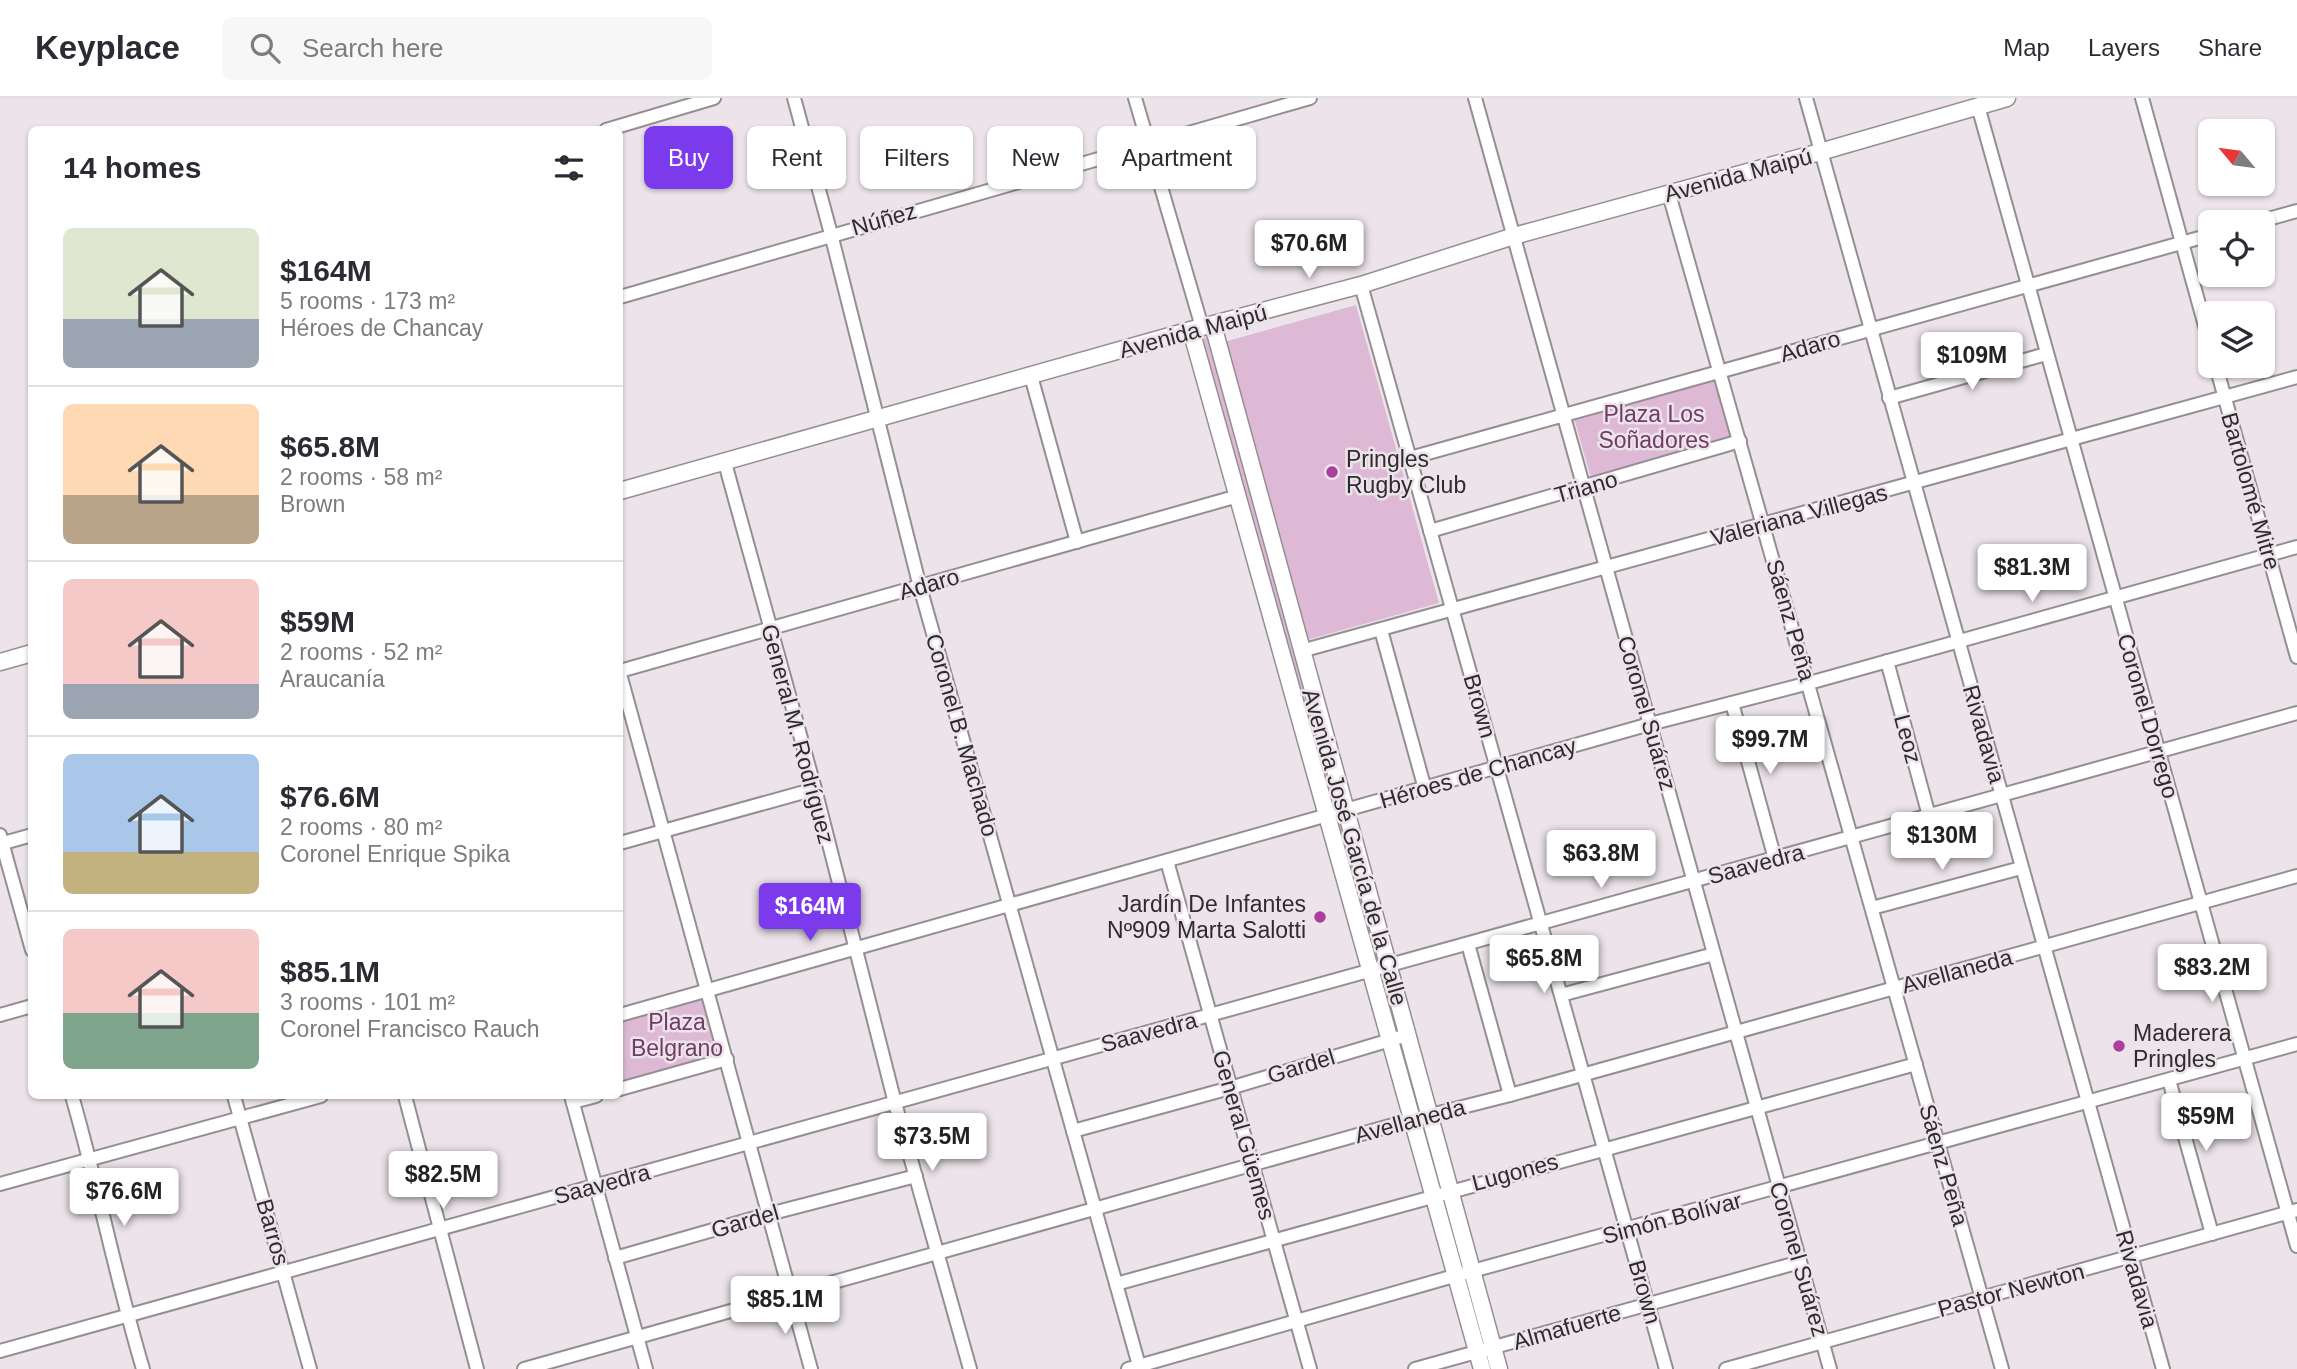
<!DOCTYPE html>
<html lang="en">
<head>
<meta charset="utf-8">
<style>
  body { margin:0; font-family:Helvetica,sans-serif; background:#f7f7f7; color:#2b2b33; height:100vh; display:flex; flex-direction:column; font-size:26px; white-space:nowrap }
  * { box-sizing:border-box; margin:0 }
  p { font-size:23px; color:#7c7c81 }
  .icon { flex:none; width:38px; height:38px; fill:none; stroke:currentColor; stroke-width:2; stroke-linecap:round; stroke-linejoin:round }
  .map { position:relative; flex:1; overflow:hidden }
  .side { position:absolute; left:28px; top:28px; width:595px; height:973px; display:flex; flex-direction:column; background:#fff; border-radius:10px; box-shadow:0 2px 5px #0004 }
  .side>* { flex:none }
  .hud { position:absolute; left:644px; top:28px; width:665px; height:63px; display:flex; gap:14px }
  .needle { width:46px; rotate:299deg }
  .buttons { position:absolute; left:2198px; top:21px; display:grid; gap:14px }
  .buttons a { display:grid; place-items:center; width:77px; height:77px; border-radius:10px; background:#fff; box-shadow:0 2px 5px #0004; font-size:35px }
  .price { position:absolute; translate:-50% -60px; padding:0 16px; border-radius:7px; background:#fff; color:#222; font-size:23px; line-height:46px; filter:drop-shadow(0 2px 4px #0008) }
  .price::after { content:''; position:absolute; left:50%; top:42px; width:21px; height:16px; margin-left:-10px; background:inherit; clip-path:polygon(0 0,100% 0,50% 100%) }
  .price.selected { background:#7c3aed; color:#fff }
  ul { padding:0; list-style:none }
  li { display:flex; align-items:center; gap:21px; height:175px; padding:0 35px }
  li+li { border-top:2px solid #e1e1e2 }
  li span { display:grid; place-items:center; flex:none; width:196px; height:140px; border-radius:10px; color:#555 }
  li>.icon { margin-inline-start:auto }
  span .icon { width:84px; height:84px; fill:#fffc; stroke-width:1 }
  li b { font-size:30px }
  h2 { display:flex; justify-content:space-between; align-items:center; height:84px; padding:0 35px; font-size:30px }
  .chip { padding:0 24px; border-radius:10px; background:#fff; box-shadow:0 2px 5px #0004; font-size:24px; line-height:63px }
  .chip.selected { background:#7c3aed; color:#fff }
  header { display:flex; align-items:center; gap:42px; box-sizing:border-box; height:98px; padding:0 35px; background:#fff; border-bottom:2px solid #e1e1e2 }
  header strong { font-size:33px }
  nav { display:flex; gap:38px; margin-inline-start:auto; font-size:24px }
  .search { width:490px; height:63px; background:#f7f7f7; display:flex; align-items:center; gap:18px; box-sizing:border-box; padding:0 24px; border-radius:10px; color:#7c7c81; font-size:26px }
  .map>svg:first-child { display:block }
  .green { fill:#deb9d6 }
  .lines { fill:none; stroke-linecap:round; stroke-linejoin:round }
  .minor-casing { stroke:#958e93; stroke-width:16 }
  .major-casing { stroke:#958e93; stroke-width:19 }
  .minor { stroke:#fff; stroke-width:12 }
  .major { stroke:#fff; stroke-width:16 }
  .poi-dot { fill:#ac3f9e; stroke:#ece4ea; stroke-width:2.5 }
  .labels { text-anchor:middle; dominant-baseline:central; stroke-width:5; stroke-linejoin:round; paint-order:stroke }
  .street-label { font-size:23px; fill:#2f2c2e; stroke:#ece4ea }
  .park-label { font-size:23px; fill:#713b68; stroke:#ece4ea }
  .poi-label { font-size:23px; fill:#2f2c2e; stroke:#ece4ea; text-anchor:start }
</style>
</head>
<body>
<header>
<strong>Keyplace</strong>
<div class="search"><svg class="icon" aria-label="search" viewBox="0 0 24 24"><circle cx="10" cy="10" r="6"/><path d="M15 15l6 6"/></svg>Search here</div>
<nav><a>Map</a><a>Layers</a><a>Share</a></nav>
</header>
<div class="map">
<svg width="2297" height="1271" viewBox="0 0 2297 1271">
  <rect width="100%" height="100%" fill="#ece4ea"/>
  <g class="green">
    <path d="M 1356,207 L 1439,505 L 1307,542 L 1224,244 Z"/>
    <path d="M 1209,238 L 1336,700 L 1327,702 L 1201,241 Z"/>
    <path d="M 1716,279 L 1733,339 L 1591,380 L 1574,320 Z"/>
    <path d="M 1342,718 L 1379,853 L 1371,855 L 1333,721 Z"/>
    <path d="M 702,898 L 718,957 L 620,985 L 620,921 Z"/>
  </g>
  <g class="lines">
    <g class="minor-casing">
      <g id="minor">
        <path d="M 794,0 L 831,136 L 920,489 L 1140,1271"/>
        <path d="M 1135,0 L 1202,229"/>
        <path d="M 1475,0 L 1830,1271"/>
        <path d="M 1806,0 L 2163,1271"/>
        <path d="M 2142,0 L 2210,246"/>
        <path d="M 1978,8 L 2297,1148"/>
        <path d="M 606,32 L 714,0"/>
        <path d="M 1669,96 L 2002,1271"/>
        <path d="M 2257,124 L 2297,113"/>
        <path d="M 1361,187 L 1666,1271"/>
        <path d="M 620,199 L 1310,0"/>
        <path d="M 2216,268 L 2297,559"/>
        <path d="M 1031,278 L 1077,444"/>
        <path d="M 1889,300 L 2046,256"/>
        <path d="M 1410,360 L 2210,137"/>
        <path d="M 725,365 L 815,691 L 895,1005 L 970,1271"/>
        <path d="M 1430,433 L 1740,343"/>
        <path d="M 1381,532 L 1425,691"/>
        <path d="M 1301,553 L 2297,279"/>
        <path d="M 1887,563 L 1929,718"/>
        <path d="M 620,573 L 1238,398"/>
        <path d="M 620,576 L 811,1271"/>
        <path d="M 1732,605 L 1775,761"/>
        <path d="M 0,737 L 32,852"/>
        <path d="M 620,745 L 815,691"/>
        <path d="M 0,746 L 32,737"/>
        <path d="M 1167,763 L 1310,1271"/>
        <path d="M 1872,810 L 2021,770"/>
        <path d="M 1468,846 L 1510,997"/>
        <path d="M 1561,897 L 1714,856"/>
        <path d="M 0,917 L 32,908"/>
        <path d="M 620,917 L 1650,626 L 1809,585 L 2297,449"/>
        <path d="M 2169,982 L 2212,1136"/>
        <path d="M 620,991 L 727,961"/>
        <path d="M 72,998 C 98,1088 116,1181 143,1271"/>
        <path d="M 234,998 L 310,1271"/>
        <path d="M 405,998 L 477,1271"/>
        <path d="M 571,998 L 646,1271"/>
        <path d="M 573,1004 L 596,998"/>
        <path d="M 1073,1033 L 1230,990 L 1407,937"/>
        <path d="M 0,1086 L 321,998"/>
        <path d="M 615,1160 L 769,1116 L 916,1078"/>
        <path d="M 1116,1186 L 1916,966"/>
        <path d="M 0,1253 L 2297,615"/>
        <path d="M 524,1271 L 1411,1022 L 1510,997 L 2297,778"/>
        <path d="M 1128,1271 L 1454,1178 L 2297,946"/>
        <path d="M 1415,1271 L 1800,1164"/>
        <path d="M 1726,1271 L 2297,1112"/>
      </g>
    </g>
    <g class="major-casing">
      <g id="major">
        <path d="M 1213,227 L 1499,1271"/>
        <path d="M 1191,232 L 1482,1271"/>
        <path d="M 620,393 L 1191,232 L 1361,187 L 1514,138 L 1820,54 L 2007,0"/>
        <path d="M 0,564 L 32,555"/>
      </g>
    </g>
    <use href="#minor" class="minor"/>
    <use href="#major" class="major"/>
  </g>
  <g class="poi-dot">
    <circle cx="1332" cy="374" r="7"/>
    <circle cx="1320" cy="819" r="7"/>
    <circle cx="2119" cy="948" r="7"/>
  </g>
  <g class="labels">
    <g class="street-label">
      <text transform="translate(1738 77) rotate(-15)">Avenida Maipú</text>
      <text transform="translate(884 121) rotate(-16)">Núñez</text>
      <text transform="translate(1193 233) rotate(-15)">Avenida Maipú</text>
      <text transform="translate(1810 248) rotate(-16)">Adaro</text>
      <text transform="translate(1586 389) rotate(-16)">Triano</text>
      <text transform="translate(2251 393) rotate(74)">Bartolomé Mitre</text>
      <text transform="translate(1799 417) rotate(-15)">Valeriana Villegas</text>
      <text transform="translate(929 486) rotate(-16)">Adaro</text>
      <text transform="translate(1791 522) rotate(74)">Sáenz Peña</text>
      <text transform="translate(1480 608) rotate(74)">Brown</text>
      <text transform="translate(1647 615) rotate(74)">Coronel Suárez</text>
      <text transform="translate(2148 618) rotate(74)">Coronel Dorrego</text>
      <text transform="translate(798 636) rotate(75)">General M. Rodríguez</text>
      <text transform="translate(1984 636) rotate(74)">Rivadavia</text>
      <text transform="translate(962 637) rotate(74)">Coronel B. Machado</text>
      <text transform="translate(1908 641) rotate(75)">Leoz</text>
      <text transform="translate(1478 675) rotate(-16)">Héroes de Chancay</text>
      <text transform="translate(1355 749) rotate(74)">Avenida José García de la Calle</text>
      <text transform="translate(1756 766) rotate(-15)">Saavedra</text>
      <text transform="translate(1957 873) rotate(-15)">Avellaneda</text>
      <text transform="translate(1149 934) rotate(-15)">Saavedra</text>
      <text transform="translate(1301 968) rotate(-17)">Gardel</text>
      <text transform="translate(1410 1023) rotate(-15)">Avellaneda</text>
      <text transform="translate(1244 1037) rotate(74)">General Güemes</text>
      <text transform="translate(1944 1067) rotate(74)">Sáenz Peña</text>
      <text transform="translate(1515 1074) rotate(-15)">Lugones</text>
      <text transform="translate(602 1086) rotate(-15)">Saavedra</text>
      <text transform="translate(1672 1120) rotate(-15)">Simón Bolívar</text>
      <text transform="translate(745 1123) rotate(-16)">Gardel</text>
      <text transform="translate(273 1134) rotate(74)">Barros</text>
      <text transform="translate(1799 1161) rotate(74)">Coronel Suárez</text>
      <text transform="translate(2137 1181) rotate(74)">Rivadavia</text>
      <text transform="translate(2011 1192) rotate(-15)">Pastor Newton</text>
      <text transform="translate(1645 1194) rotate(74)">Brown</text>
      <text transform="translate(1567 1229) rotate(-16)">Almafuerte</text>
    </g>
    <g class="park-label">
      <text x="1654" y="316">Plaza Los<tspan x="1654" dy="26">Soñadores</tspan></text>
      <text x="677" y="924">Plaza<tspan x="677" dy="26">Belgrano</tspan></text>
    </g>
    <g class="poi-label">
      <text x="1346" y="361">Pringles<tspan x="1346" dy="26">Rugby Club</tspan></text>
      <text x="1306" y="806" text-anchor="end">Jardín De Infantes<tspan x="1306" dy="26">Nº909 Marta Salotti</tspan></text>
      <text x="2133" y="935">Maderera<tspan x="2133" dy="26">Pringles</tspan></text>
    </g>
  </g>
</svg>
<div class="buttons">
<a><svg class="needle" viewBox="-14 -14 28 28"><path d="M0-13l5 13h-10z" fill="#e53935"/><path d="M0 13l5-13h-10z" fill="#7c7c81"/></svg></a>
<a><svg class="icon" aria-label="locate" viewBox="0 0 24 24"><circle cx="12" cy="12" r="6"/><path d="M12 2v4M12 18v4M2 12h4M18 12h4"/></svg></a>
<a><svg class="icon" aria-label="layers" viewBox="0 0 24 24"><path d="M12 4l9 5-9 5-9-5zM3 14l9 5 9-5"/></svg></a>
</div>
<b class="price" style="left:1309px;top:182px">$70.6M</b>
<b class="price" style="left:1972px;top:294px">$109M</b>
<b class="price" style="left:2032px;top:506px">$81.3M</b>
<b class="price" style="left:1770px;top:678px">$99.7M</b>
<b class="price" style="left:1942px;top:774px">$130M</b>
<b class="price" style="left:1601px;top:792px">$63.8M</b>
<b class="price selected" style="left:810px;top:845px">$164M</b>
<b class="price" style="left:1544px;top:897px">$65.8M</b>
<b class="price" style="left:2212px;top:906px">$83.2M</b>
<b class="price" style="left:2206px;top:1055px">$59M</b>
<b class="price" style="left:932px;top:1075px">$73.5M</b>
<b class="price" style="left:443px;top:1113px">$82.5M</b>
<b class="price" style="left:124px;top:1130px">$76.6M</b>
<b class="price" style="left:785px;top:1238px">$85.1M</b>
<div class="hud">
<a class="chip selected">Buy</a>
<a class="chip">Rent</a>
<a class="chip">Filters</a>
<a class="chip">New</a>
<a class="chip">Apartment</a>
</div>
<section class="side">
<h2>14 homes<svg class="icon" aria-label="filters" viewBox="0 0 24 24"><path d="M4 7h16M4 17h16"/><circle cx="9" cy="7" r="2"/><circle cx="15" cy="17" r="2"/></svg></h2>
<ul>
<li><span style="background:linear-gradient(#dfe7d0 65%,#9aa5b1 0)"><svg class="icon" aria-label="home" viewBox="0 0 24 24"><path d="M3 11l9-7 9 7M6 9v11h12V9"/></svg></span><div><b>$164M</b><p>5 rooms · 173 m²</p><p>Héroes de Chancay</p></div></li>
<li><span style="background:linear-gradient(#ffd9b3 65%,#b9a48a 0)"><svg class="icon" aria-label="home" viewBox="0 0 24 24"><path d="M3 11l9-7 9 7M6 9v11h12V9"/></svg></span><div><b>$65.8M</b><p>2 rooms · 58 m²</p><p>Brown</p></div></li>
<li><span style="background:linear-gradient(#f6c9c9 75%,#9aa5b1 0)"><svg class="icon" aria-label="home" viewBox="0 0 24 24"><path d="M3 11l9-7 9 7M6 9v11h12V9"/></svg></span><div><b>$59M</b><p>2 rooms · 52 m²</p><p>Araucanía</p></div></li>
<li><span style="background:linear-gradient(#a9c7e8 70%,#c2b280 0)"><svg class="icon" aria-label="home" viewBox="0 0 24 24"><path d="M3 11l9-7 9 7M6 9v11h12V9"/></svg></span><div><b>$76.6M</b><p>2 rooms · 80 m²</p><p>Coronel Enrique Spika</p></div></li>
<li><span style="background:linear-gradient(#f6c9c9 60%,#7fa58c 0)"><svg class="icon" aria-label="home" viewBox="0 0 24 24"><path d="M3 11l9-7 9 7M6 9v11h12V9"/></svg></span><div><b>$85.1M</b><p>3 rooms · 101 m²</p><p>Coronel Francisco Rauch</p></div></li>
</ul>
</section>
</div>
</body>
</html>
